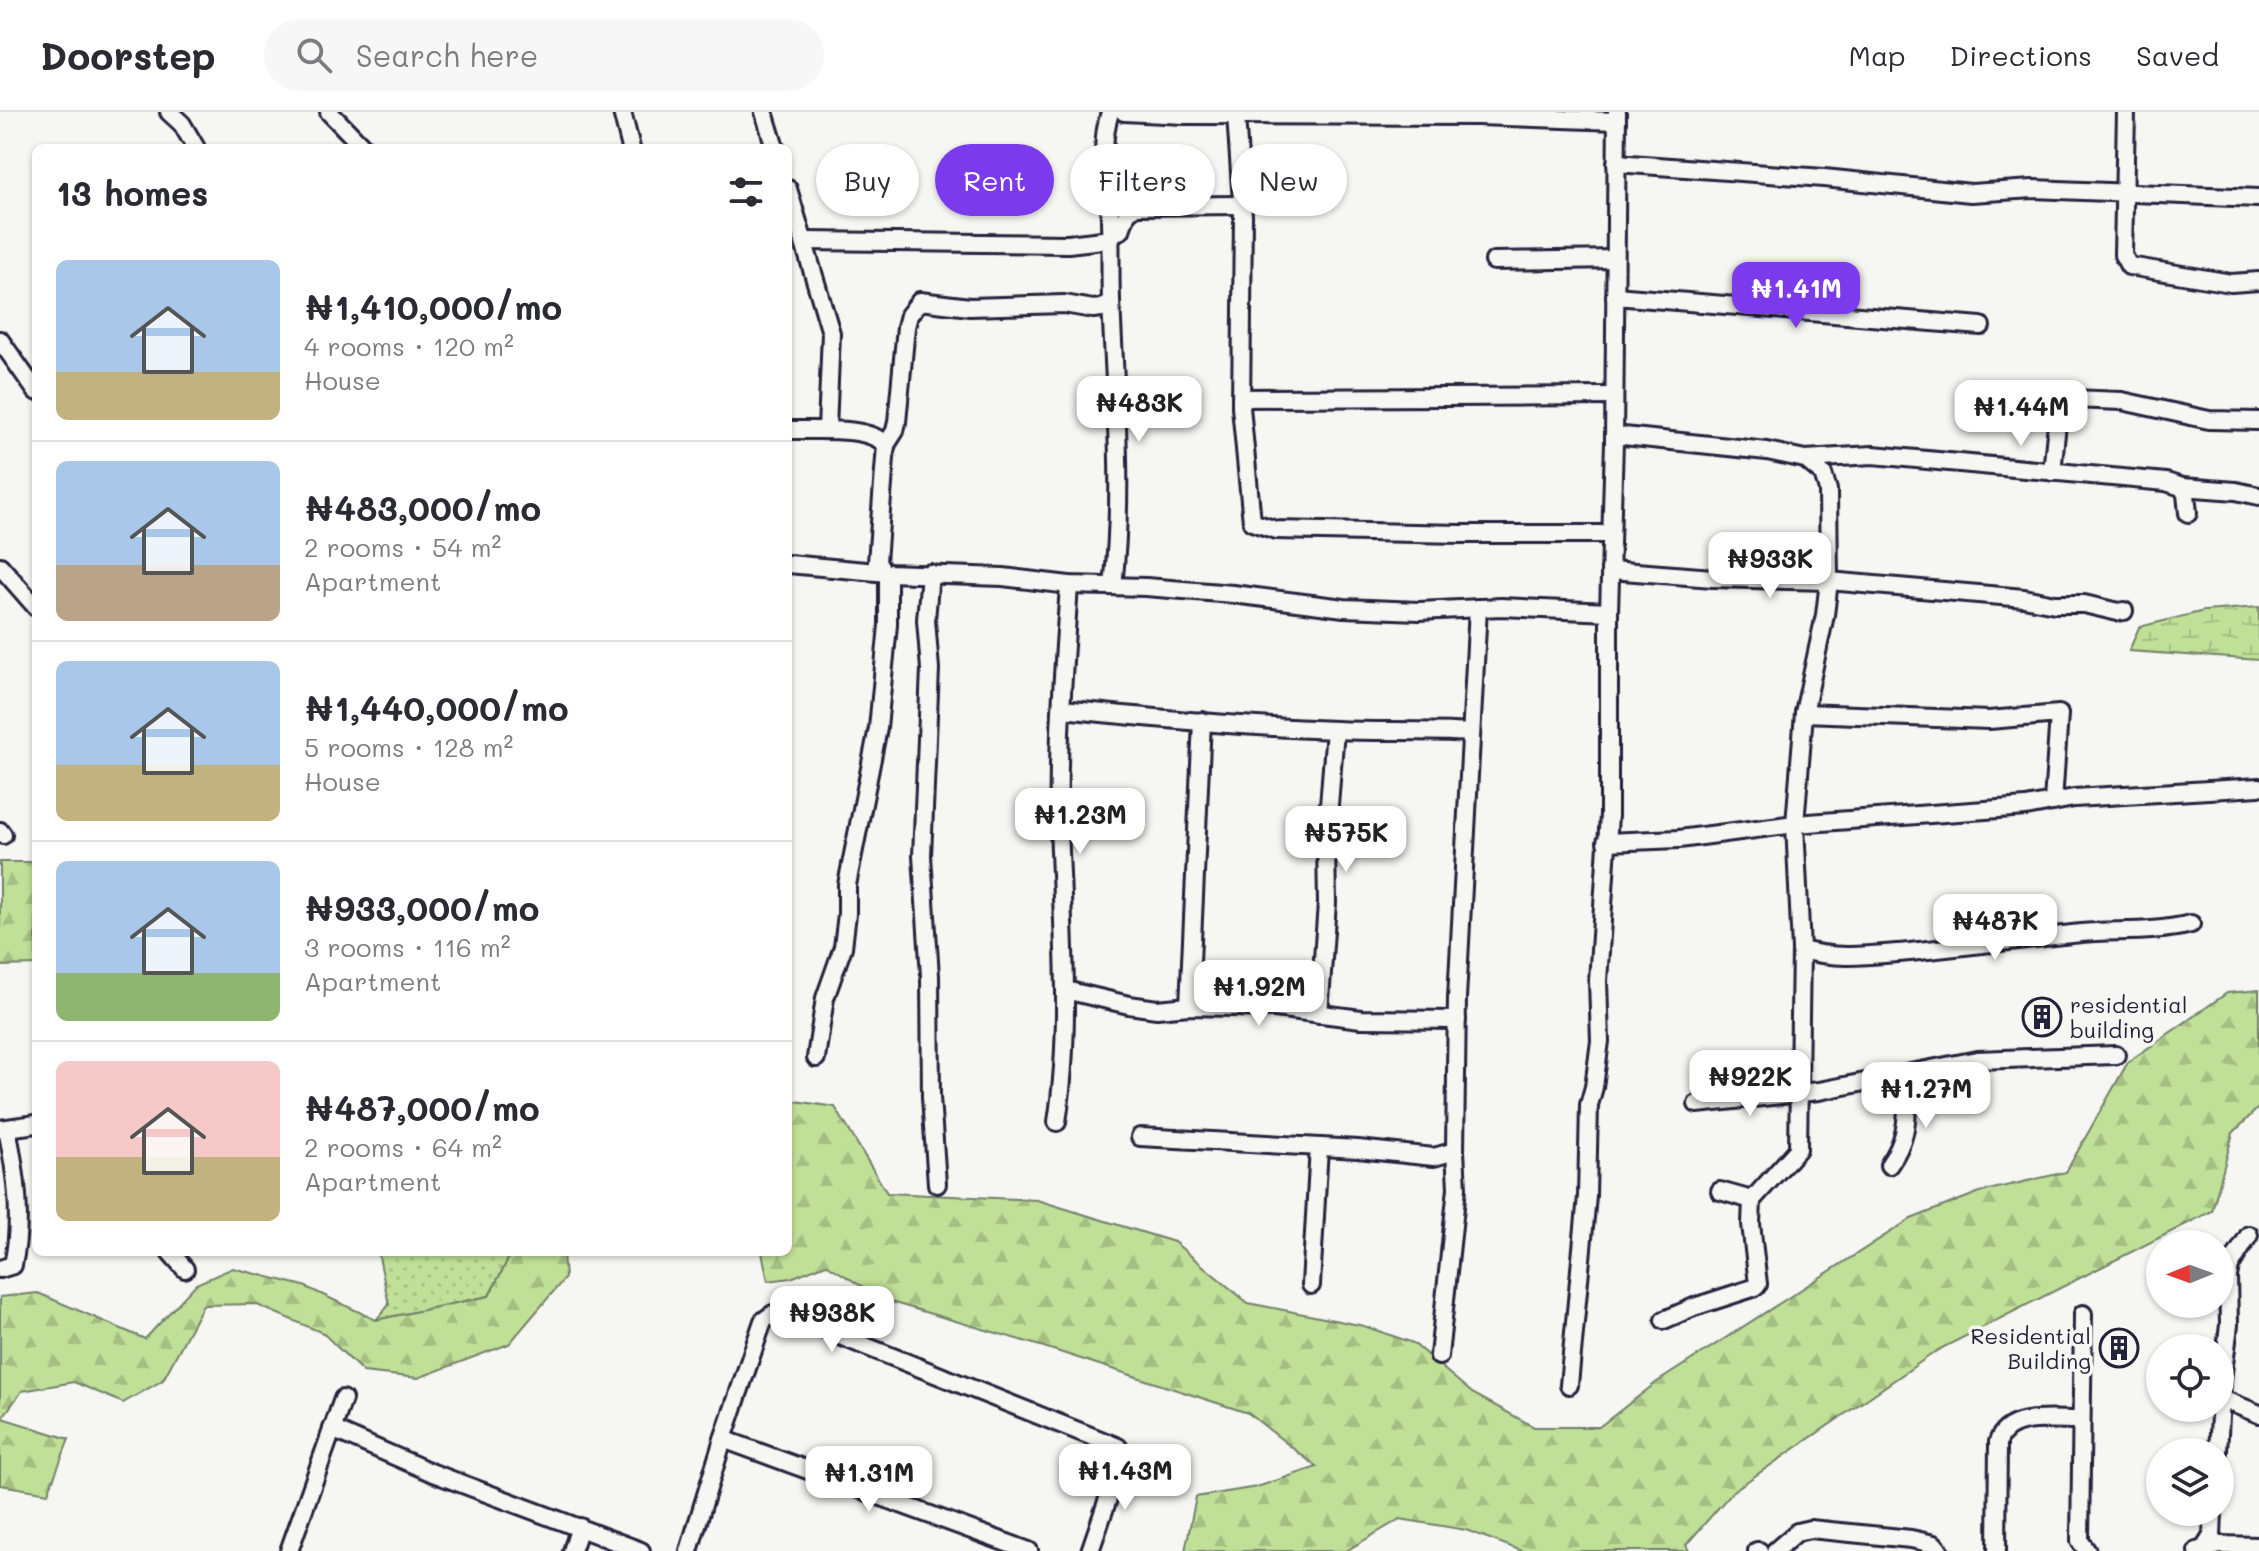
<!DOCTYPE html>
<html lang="en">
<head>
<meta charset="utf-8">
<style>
  body { margin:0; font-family:Mali,sans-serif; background:#f7f7f7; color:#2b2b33; height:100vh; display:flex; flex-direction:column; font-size:30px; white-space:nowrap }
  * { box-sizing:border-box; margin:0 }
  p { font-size:26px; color:#7c7c81 }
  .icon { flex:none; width:44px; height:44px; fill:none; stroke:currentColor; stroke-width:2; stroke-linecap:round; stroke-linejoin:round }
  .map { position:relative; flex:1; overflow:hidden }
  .sheet { position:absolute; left:32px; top:32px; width:760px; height:1112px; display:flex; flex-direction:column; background:#fff; border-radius:12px; box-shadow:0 2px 6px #0004 }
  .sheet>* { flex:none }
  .banner { position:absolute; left:816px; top:32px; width:760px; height:72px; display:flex; gap:16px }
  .needle { width:52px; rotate:269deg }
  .controls { position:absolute; left:2146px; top:1118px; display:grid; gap:16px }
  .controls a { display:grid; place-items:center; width:88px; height:88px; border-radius:50%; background:#fff; box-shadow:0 2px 6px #0004; font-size:40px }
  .price { position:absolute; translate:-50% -68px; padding:0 18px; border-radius:16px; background:#fff; color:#222; font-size:26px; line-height:52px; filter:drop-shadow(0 2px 4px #0008) }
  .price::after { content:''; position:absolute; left:50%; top:48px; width:24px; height:18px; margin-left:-12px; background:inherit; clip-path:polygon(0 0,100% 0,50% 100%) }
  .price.selected { background:#7c3aed; color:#fff }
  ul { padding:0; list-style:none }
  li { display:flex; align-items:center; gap:24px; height:200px; padding:0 24px }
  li+li { border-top:2px solid #e1e1e2 }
  li span { display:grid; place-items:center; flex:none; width:224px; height:160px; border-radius:12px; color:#555 }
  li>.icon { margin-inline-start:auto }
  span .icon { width:96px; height:96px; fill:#fffc; stroke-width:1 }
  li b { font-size:34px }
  h2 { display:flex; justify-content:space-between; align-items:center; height:96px; padding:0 24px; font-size:34px }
  .pill { padding:0 28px; border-radius:36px; background:#fff; box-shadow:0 2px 6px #0004; font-size:28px; line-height:72px }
  .pill.selected { background:#7c3aed; color:#fff }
  header { display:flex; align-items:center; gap:48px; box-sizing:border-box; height:112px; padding:0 40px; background:#fff; border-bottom:2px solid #e1e1e2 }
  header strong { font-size:38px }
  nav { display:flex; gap:44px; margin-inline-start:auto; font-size:28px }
  .search { width:560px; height:72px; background:#f7f7f7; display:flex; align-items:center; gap:20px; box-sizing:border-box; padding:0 28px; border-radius:44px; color:#7c7c81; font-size:30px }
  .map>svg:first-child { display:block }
  .grass { fill:url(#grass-dots); stroke:#718069; stroke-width:2 }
  .forest { fill:url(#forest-firs); stroke:#718069; stroke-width:2 }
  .wetland { fill:url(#wetland-marsh); stroke:#718069; stroke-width:2 }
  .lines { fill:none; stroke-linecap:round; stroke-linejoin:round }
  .minor-casing { stroke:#22223b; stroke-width:22 }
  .minor { stroke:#f6f6f2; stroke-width:16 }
  .labels { text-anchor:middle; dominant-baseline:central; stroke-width:7; stroke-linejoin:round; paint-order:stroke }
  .poi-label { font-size:22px; fill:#22223b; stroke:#f6f6f2; text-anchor:start }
</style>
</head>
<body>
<header>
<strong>Doorstep</strong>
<div class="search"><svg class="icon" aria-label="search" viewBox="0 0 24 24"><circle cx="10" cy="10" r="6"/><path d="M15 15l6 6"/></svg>Search here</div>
<nav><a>Map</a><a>Directions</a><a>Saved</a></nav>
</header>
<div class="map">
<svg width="2259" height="1439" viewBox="0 0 2259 1439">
  <defs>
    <pattern id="grass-dots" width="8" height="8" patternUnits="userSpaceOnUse" patternTransform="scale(2)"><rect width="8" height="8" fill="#c0df97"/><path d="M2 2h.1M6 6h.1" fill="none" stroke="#a5bf83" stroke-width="1.8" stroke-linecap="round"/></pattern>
    <pattern id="forest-firs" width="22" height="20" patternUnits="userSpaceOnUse" patternTransform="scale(2)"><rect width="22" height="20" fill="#c0df97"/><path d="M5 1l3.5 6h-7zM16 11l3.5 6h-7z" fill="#a5bf83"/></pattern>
    <pattern id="wetland-marsh" width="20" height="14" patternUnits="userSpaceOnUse" patternTransform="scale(2)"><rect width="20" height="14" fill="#c0df97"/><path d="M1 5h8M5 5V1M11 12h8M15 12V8" fill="none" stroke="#a5bf83"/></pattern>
  </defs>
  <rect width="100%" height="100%" fill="#f6f6f2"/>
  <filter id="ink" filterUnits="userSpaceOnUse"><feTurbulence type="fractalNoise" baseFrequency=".0125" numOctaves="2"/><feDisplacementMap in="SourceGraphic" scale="16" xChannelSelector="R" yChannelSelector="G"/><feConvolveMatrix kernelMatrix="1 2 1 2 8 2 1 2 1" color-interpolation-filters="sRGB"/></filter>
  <g filter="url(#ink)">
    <path class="grass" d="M 378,1140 L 512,1140 L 489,1184 L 376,1208 L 389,1193 Z"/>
    <g class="forest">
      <path d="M 0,750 L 36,750 L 36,853 L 0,854 Z"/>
      <path d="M 2259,878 L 2259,995 L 2233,1021 L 2212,1099 L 1938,1238 L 1733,1379 L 1686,1433 L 1689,1439 L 1522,1439 L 1466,1418 L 1400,1407 L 1346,1439 L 1185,1439 L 1196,1385 L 1257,1375 L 1317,1355 L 1248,1301 L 1044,1235 L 884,1188 L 826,1152 L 791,1166 L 768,1169 L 762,1140 L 788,1140 L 788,988 L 835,995 L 887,1081 L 1037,1088 L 1174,1130 L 1248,1191 L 1364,1214 L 1413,1231 L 1472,1281 L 1534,1315 L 1599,1315 L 1657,1270 L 1911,1107 L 1980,1080 L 2066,1060 L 2128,950 L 2227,881 Z"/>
      <path d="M 512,1140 L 563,1140 L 565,1166 L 509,1232 L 418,1266 L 363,1260 L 323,1221 L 255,1192 L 203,1193 L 163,1268 L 123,1291 L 74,1270 L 22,1279 L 2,1306 L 69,1327 L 48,1381 L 0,1373 L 0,1185 L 38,1181 L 145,1227 L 196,1172 L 233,1156 L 304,1174 L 376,1208 L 489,1184 Z"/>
    </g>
    <path class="wetland" d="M 2259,495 L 2259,548 L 2129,539 L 2139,515 L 2204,499 Z"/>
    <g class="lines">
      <g class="minor-casing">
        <g id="minor">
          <path d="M 169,0 L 182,12 L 196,36"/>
          <path d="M 329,0 L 364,36"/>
          <path d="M 622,0 L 631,36"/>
          <path d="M 764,0 L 775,36"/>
          <path d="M 1110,0 C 1097,43 1110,67 1110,108 C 1111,135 1110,161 1111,188 C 1115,283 1124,379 1113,474"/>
          <path d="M 1124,0 L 1184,3 L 1478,4 L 1617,9"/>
          <path d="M 2126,0 L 2123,143 L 2129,154 L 2231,171 L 2259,169"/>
          <path d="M 1236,3 L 1243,104 L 1241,295 L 1252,410 L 1276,418 L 1460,422 L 1611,422"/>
          <path d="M 1616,51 L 1824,66 L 1971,81 L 2033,77 L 2259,86"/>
          <path d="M 788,77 L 831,221 L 827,317"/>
          <path d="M 1111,122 L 1121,118 L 1127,101 L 1136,94 L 1242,93"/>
          <path d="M 804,129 L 1068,132 L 1111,127"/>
          <path d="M 1494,149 L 1615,147"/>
          <path d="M 1615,184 L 1981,214"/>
          <path d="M 0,228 L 36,279"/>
          <path d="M 1241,286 L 1614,284"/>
          <path d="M 788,318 C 814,319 868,313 886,333 L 877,450 L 883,460"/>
          <path d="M 1614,323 L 1767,339 L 1805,347 L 1823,362 L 1828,378 L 1829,469 L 1825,503 L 1804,601 L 1795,712 L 1801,838 L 1798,1037 L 1752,1088 L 1751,1112 L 1758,1172 L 1753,1176 L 1694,1195 L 1664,1208"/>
          <path d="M 886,333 L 895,319 L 897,310 L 906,215 L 909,203 L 920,189 L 970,195 L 1064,192 L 1093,197 L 1102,196 L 1111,189"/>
          <path d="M 1805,347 L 1873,343 L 2166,370 L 2182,375 L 2186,382 L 2188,401"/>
          <path d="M 2052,360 L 2058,302 L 2072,287 L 2122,289 L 2209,308 L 2259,309"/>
          <path d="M 2182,375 L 2236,379 L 2259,384"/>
          <path d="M 788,452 L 888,461 L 1003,465 L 1069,473 L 1146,475 L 1233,482 L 1344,496 L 1419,499 L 1501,495 L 1609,500"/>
          <path d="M 0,454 L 36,495"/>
          <path d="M 1610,458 L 1713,466 L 1829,469 L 2024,486 L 2055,492 L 2084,492 L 2118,500 L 2124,499"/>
          <path d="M 930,461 L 926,508 L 930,557 L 922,744 L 930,864 L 931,985 L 937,1072"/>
          <path d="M 1062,597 C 1153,606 1245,615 1336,618 C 1381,620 1425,618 1470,621"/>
          <path d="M 1804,601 L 1989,608 L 2059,602 L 2053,690"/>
          <path d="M 0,719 L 3,723"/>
          <path d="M 1606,730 L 1679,727 L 1795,712 L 2026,695 L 2074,686 L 2259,675"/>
          <path d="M 1801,838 C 1841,848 1869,843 1910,840 C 1967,834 2024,827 2081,821 C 2118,818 2155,821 2191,812"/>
          <path d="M 1065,878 L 1129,893 L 1157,897 L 1189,894 L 1275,896 L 1361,907 L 1457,908"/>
          <path d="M 1189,894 L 1202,609"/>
          <path d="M 1319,902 L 1327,791 L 1326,731 L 1335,618"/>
          <path d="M 816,946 L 825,886 L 843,835 L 847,802 L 847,773 L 878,616 L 888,513 L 888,461"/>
          <path d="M 1697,992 L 1819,979 L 1977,948 L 2116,943"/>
          <path d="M 1057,1010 C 1072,912 1062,811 1059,711 C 1057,632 1064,552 1069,473"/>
          <path d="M 0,1017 L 36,1012"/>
          <path d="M 1140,1025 L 1358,1037 L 1434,1045 L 1455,1039"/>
          <path d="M 1889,1053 C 1912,1020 1905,1000 1909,963"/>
          <path d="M 1720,1079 L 1752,1088"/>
          <path d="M 170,1140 L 185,1157"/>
          <path d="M 0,1157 L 13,1153 C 23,1108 16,1060 7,1017"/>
          <path d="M 1311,1173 L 1319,1035"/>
          <path d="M 2083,1202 L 2080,1429 L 2087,1439"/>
          <path d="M 1439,1244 L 1457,1076 L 1455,1039 L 1457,886 L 1478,496"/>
          <path d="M 1569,1273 L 1587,1084 L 1589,993 L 1594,975 L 1600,929 L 1598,869 L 1609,703 L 1609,500 L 1614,330 L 1617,0"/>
          <path d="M 2222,1287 L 2259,1302"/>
          <path d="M 332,1317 L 433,1361 L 641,1439"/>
          <path d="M 723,1327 L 1029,1439"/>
          <path d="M 2218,1340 L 2222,1268 L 2229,1213 L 2228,1164 L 2230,1154 L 2249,1123"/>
          <path d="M 2205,1435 L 2212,1424 L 2213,1400"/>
          <path d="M 289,1439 L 343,1287"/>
          <path d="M 572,1439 L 580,1415"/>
          <path d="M 689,1439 L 723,1327 L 763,1209 L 773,1202 L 785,1202 L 1118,1335 L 1121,1340 L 1121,1349 L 1090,1439"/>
          <path d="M 1757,1439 L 1759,1439"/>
          <path d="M 1775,1439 L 1797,1420 L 1810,1417 L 1911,1427 L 1934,1432 L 1940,1439"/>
          <path d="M 1997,1439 L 1998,1330 C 2008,1300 2055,1309 2081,1308"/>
          <path d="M 2197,1439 L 2220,1433 L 2259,1434"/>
        </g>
      </g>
      <use href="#minor" class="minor"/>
    </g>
  </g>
  <defs>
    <g id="building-ring" transform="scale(2)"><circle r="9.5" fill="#f6f6f2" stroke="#22223b" stroke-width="1.5"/><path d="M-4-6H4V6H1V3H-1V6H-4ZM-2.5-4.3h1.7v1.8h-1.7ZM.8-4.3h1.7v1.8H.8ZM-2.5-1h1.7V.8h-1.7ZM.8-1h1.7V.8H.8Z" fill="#22223b"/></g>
  </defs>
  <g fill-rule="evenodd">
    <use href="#building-ring" x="2042" y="905"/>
    <use href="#building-ring" x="2119" y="1236"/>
  </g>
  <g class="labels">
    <g class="poi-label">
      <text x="2070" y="892">residential<tspan x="2070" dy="25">building</tspan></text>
      <text x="2091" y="1223" text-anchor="end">Residential<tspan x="2091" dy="25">Building</tspan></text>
    </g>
  </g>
</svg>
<div class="controls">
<a><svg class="needle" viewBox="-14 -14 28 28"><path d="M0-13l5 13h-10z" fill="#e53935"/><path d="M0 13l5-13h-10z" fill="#7c7c81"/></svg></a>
<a><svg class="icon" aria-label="locate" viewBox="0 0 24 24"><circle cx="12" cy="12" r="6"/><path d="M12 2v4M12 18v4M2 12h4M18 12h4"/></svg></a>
<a><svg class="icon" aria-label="layers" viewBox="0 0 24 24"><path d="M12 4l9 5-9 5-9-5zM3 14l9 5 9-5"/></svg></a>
</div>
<b class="price selected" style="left:1796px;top:218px">₦1.41M</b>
<b class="price" style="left:1139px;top:332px">₦483K</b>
<b class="price" style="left:2021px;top:336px">₦1.44M</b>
<b class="price" style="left:1770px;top:488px">₦933K</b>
<b class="price" style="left:1080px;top:744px">₦1.23M</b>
<b class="price" style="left:1346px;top:762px">₦575K</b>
<b class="price" style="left:1995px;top:850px">₦487K</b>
<b class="price" style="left:1259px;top:916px">₦1.92M</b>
<b class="price" style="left:1750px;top:1006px">₦922K</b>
<b class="price" style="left:1926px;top:1018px">₦1.27M</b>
<b class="price" style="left:832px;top:1242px">₦938K</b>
<b class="price" style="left:1125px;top:1400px">₦1.43M</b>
<b class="price" style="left:869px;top:1402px">₦1.31M</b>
<div class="banner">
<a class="pill">Buy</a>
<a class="pill selected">Rent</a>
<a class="pill">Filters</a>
<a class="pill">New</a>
</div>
<section class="sheet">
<h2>13 homes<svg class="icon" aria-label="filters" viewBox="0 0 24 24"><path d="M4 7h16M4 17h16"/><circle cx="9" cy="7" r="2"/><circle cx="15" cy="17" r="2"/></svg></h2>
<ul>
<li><span style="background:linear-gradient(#a9c7e8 70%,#c2b280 0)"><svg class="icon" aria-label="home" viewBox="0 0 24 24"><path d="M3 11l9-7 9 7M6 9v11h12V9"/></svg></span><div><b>₦1,410,000/mo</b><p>4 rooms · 120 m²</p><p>House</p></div></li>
<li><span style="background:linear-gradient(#a9c7e8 65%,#b9a48a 0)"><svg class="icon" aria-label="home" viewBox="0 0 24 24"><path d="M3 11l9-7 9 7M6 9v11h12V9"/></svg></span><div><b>₦483,000/mo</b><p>2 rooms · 54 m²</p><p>Apartment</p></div></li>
<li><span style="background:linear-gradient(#a9c7e8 65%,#c2b280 0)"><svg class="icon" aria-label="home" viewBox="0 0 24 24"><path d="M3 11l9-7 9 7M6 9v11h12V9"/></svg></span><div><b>₦1,440,000/mo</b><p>5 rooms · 128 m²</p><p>House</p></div></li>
<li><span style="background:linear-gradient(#a9c7e8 70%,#8fb573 0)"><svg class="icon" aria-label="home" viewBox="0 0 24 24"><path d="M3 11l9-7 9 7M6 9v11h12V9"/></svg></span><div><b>₦933,000/mo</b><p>3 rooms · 116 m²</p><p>Apartment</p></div></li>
<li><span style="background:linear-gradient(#f6c9c9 60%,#c2b280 0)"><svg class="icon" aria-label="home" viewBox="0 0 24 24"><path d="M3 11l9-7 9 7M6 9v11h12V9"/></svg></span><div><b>₦487,000/mo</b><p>2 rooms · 64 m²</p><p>Apartment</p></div></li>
</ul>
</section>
</div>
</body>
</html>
